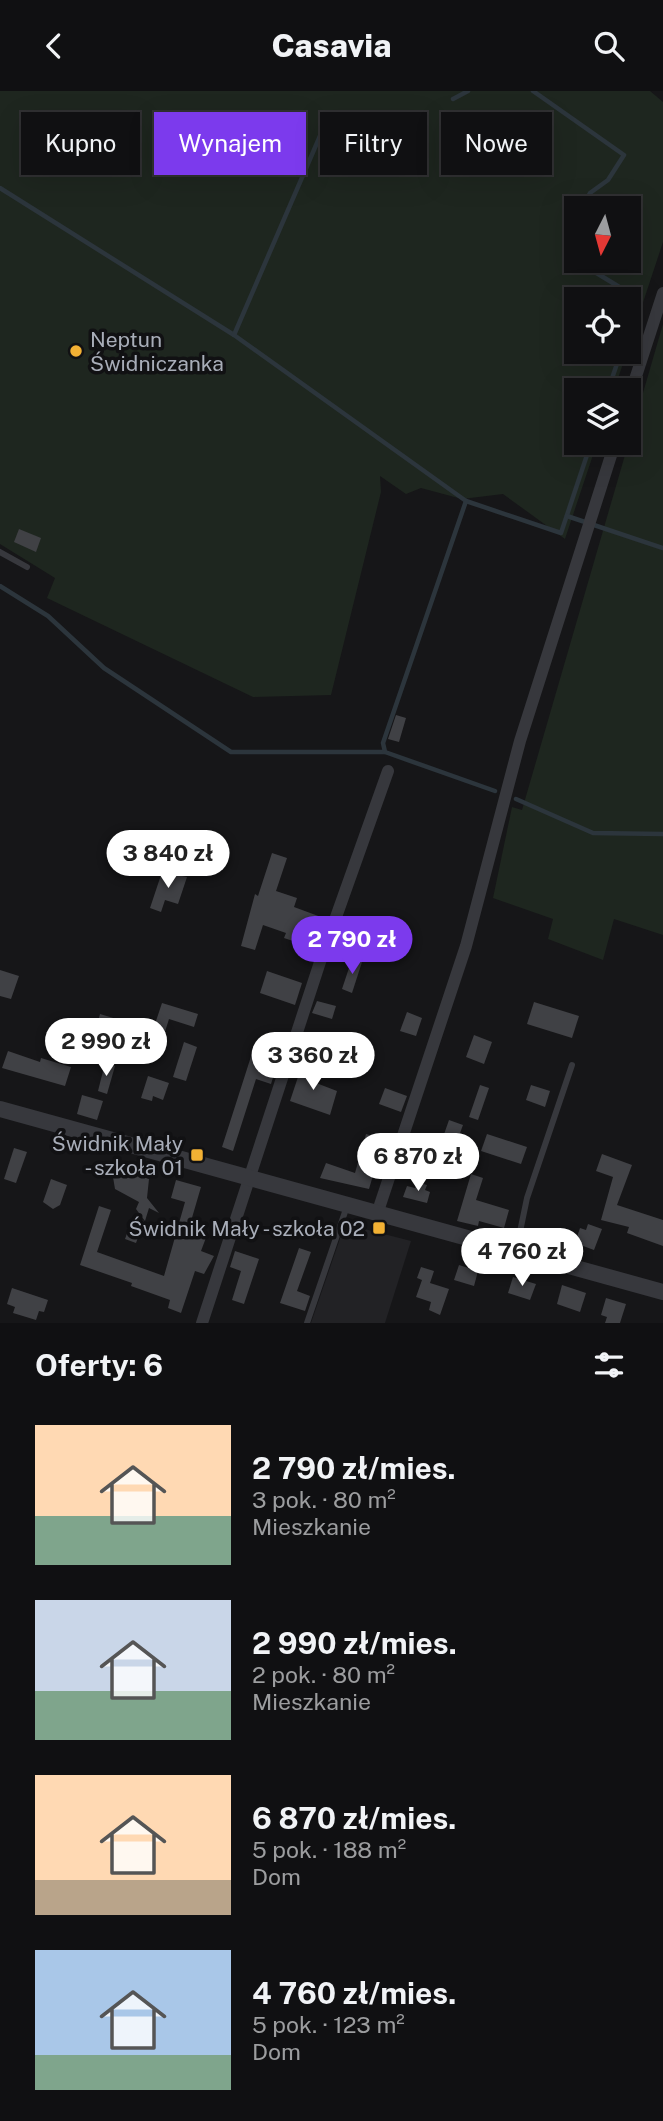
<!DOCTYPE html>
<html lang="pl">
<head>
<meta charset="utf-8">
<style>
  body { margin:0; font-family:"Public Sans",sans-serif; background:#1e1e20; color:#f1f3f6; height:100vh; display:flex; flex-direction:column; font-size:26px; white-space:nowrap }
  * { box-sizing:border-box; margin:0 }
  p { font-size:23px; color:#9c9d9f }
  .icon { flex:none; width:38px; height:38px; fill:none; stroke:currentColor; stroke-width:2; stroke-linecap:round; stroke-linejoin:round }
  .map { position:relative; height:1232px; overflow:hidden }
  .panel { display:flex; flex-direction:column; background:#101012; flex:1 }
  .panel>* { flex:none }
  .banner { position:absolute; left:21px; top:21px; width:621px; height:63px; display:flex; gap:14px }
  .needle { width:46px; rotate:186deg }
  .buttons { position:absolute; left:564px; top:105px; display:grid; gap:14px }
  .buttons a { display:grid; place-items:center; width:77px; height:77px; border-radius:0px; background:#101012; box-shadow:0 7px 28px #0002,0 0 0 2px #303032; font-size:35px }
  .price { position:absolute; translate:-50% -60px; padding:0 16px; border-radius:24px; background:#fff; color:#222; font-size:23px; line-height:46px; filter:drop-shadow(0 2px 4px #0008) }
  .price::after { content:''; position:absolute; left:50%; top:42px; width:21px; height:16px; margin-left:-10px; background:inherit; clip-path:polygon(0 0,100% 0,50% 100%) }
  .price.active { background:#7c3aed; color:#fff }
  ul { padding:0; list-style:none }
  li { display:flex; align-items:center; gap:21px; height:175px; padding:0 35px }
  li span { display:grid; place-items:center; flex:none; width:196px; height:140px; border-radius:0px; color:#555 }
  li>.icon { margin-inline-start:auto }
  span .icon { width:84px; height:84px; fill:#fffc; stroke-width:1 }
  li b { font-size:30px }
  h2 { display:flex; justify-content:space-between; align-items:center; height:84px; padding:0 35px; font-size:30px }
  .chip { padding:0 24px; border-radius:0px; background:#101012; box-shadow:0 7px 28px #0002,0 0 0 2px #303032; font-size:24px; line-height:63px }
  .chip.active { background:#7c3aed; color:#fff }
  header { display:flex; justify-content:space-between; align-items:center; height:91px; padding:0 35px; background:#101012; font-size:32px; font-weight:800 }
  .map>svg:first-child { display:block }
  .built { fill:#222225 }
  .green { fill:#1e261f; fill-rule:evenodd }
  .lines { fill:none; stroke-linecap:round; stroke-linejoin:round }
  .stream { stroke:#2c353c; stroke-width:4.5 }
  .building { fill:#404145 }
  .service { stroke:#37383d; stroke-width:6 }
  .minor { stroke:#37383d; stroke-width:12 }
  .tertiary { stroke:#37383d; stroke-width:16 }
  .poi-dot { fill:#f2b134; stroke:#111113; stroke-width:2.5 }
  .labels { text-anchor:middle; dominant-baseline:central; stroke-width:7; stroke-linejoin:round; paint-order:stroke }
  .poi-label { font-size:21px; fill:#a8adb8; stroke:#111113; text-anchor:end }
</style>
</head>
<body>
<header><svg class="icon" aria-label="back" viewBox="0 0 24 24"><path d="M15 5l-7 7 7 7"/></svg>Casavia<svg class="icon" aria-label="search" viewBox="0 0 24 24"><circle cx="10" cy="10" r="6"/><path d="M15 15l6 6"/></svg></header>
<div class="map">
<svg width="663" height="1232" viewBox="0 0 663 1232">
  <rect width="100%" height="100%" fill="#161618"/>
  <path class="built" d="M 345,1133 L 411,1150 L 385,1232 L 311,1232 Z"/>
  <g class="green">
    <path d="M 0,0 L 650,0 L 663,11 L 663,151 L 628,257 L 628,208 L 576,208 L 576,261 L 627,261 L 614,299 L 576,299 L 576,352 L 597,352 L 565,448 L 503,403 L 462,408 L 421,397 L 406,403 L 380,385 L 381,401 L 331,604 L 253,606 L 47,507 L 55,487 L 0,453 ZM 576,117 L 628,117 L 628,170 L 576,170 Z"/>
    <path d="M 663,233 L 663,844 L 614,828 L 603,869 L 548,848 L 553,828 L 493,807 L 512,716 L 522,719 Z"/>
  </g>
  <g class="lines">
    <g class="stream">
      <path d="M 533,0 L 624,64 L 608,89 L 590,102 L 582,117"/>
      <path d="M 453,8 L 468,0"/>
      <path d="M 0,97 L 234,244 L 466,410 L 561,442 L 591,352"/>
      <path d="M 583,170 L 585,175 L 639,208 L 628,239"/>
      <path d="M 234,244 L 323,38"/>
      <path d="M 608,299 L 621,261"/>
      <path d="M 567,425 L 663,457"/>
      <path d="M 0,495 L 48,525 L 104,577 L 231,661 L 385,661 L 383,652 L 466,410"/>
      <path d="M 385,661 L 495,700"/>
      <path d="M 516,708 L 593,742 L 663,743"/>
    </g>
  </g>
  <g class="building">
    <path d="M 19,438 L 41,447 L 36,461 L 14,451 Z"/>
    <path d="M 396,624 L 406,627 L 399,651 L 388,648 Z"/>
    <path d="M 272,762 L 287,767 L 276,800 L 297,807 L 294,816 L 321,826 L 311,856 L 284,847 L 286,842 L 263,834 L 255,859 L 241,855 L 255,803 L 258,805 Z"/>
    <path d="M 162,781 L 187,786 L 178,813 L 165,809 L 161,821 L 150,817 Z"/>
    <path d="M 353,836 L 365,840 L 356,866 L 344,862 Z"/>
    <path d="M 352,868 L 362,871 L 352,902 L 342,898 Z"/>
    <path d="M 0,879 L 19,885 L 11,908 L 0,905 Z"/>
    <path d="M 267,880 L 302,892 L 295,914 L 260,902 Z"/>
    <path d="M 317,910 L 336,915 L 332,928 L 312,922 Z"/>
    <path d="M 534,911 L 579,925 L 572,947 L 527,933 Z"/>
    <path d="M 162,912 L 198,923 L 194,936 L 169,928 L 156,969 L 145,965 L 148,955 L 119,946 L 114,966 L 90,959 L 100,923 L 153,939 Z"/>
    <path d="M 407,921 L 422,927 L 416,945 L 400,940 Z"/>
    <path d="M 474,944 L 492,951 L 484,973 L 466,966 Z"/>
    <path d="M 184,951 L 197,956 L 186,990 L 173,986 Z"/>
    <path d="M 255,953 L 281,961 L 271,993 L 256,988 L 233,1060 L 222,1056 Z"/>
    <path d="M 8,960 L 40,971 L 41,967 L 71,976 L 65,995 L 2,977 Z"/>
    <path d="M 303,971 L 316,976 L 311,990 L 337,1000 L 330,1024 L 290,1010 Z"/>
    <path d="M 105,972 L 115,975 L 107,1003 L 98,1000 Z"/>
    <path d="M 148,985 L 169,992 L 163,1009 L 153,1005 L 152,1010 L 141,1007 Z"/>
    <path d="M 480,994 L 489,997 L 478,1029 L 469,1026 Z"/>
    <path d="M 531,994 L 550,1000 L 545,1016 L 526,1009 Z"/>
    <path d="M 385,997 L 407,1005 L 401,1021 L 379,1013 Z"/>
    <path d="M 82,1004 L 103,1010 L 97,1029 L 77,1023 Z"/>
    <path d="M 449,1029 L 463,1034 L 456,1053 L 442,1049 Z"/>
    <path d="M 366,1043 L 377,1046 L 367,1079 L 374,1081 L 369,1098 L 320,1087 L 326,1072 L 355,1082 Z"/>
    <path d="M 487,1043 L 527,1056 L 521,1073 L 481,1060 Z"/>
    <path d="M 14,1057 L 27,1061 L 16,1092 L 4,1088 Z"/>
    <path d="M 602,1063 L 632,1074 L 617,1114 L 663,1129 L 663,1155 L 627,1142 L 629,1136 L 601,1129 L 613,1086 L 596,1080 Z"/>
    <path d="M 121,1079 L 149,1088 L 147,1107 L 159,1122 L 149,1117 L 145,1130 L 136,1118 L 139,1111 L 115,1098 L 113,1086 L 119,1085 Z"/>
    <path d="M 471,1083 L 483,1087 L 476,1109 L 509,1119 L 504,1137 L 479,1130 L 478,1135 L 457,1130 Z"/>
    <path d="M 51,1088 L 67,1094 L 60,1114 L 53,1118 L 43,1111 Z"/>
    <path d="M 176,1089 L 201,1096 L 189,1137 L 207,1144 L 201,1160 L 214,1165 L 204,1183 L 195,1180 L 181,1222 L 168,1217 L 170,1209 L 131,1195 L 132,1192 L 80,1174 L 99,1115 L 111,1119 L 97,1161 L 164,1185 L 185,1111 L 171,1107 Z"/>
    <path d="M 417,1091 L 427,1094 L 425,1099 L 430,1101 L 427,1112 L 403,1106 L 407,1095 L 415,1097 Z"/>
    <path d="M 133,1126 L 144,1130 L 136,1152 L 125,1148 Z"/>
    <path d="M 588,1133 L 602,1138 L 594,1159 L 575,1152 L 580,1137 L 586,1139 Z"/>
    <path d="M 299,1157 L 311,1161 L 297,1200 L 310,1205 L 305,1220 L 280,1212 Z"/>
    <path d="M 235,1160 L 259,1168 L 244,1213 L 232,1209 L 241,1180 L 230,1176 Z"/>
    <path d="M 459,1174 L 478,1180 L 474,1195 L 454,1189 Z"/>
    <path d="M 421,1176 L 434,1180 L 430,1192 L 449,1198 L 440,1224 L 429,1219 L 431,1211 L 416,1206 L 422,1189 L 417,1187 Z"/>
    <path d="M 513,1186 L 536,1193 L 530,1209 L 508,1202 Z"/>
    <path d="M 562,1194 L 586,1202 L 580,1221 L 557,1213 Z"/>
    <path d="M 12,1197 L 48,1209 L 44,1221 L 39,1220 L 36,1229 L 13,1222 L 15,1216 L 7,1213 Z"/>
    <path d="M 606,1207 L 626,1213 L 620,1232 L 605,1232 L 607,1226 L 601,1224 Z"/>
  </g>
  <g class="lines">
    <g class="service">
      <path d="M 0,461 L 27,476"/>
      <path d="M 516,1160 L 527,1107 L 572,974"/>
      <path d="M 307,1232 L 347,1115"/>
    </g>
    <g class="minor">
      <path d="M 628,310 L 663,202"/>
      <path d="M 377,1123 L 466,855 L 520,650 L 615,352"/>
      <path d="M 202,1232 L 320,871 L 388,680"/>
    </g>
    <path class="tertiary" d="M 0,1018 L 663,1201"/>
  </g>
  <g class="poi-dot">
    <circle cx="76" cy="260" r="7"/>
    <rect x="190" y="1057" width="14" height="14" rx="3.5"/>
    <rect x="372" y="1130" width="14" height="14" rx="3.5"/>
  </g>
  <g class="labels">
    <g class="poi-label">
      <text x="90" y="248" text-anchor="start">Neptun<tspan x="90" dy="24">Świdniczanka</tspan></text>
      <text x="183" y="1052">Świdnik Mały<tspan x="183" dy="24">- szkoła 01</tspan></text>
      <text x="365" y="1137">Świdnik Mały - szkoła 02</text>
    </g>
  </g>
</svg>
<div class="buttons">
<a><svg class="needle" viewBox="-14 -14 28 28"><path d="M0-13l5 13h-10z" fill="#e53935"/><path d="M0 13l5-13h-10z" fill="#9c9d9f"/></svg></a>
<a><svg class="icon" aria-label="locate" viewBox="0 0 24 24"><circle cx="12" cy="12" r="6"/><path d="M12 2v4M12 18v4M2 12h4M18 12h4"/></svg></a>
<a><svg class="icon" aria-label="layers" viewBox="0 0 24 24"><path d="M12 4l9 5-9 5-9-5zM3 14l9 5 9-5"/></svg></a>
</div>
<b class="price" style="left:168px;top:799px">3 840 zł</b>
<b class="price active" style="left:352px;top:885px">2 790 zł</b>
<b class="price" style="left:106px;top:987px">2 990 zł</b>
<b class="price" style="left:313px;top:1001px">3 360 zł</b>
<b class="price" style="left:418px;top:1102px">6 870 zł</b>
<b class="price" style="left:522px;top:1197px">4 760 zł</b>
<div class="banner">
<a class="chip">Kupno</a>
<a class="chip active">Wynajem</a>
<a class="chip">Filtry</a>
<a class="chip">Nowe</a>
</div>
</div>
<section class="panel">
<h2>Oferty: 6<svg class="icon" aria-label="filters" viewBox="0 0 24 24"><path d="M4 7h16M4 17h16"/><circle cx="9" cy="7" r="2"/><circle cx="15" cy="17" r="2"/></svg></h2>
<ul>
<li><span style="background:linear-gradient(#ffd9b3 65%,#7fa58c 0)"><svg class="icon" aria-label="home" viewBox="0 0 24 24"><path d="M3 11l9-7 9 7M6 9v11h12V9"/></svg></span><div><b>2 790 zł/mies.</b><p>3 pok. · 80 m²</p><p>Mieszkanie</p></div></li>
<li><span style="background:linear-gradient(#c9d6e8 65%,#7fa58c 0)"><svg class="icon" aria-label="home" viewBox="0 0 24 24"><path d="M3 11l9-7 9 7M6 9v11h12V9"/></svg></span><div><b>2 990 zł/mies.</b><p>2 pok. · 80 m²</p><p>Mieszkanie</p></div></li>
<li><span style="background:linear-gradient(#ffd9b3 75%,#b9a48a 0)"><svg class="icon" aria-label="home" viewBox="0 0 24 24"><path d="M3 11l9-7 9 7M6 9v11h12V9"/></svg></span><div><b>6 870 zł/mies.</b><p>5 pok. · 188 m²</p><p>Dom</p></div></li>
<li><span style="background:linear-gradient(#a9c7e8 75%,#7fa58c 0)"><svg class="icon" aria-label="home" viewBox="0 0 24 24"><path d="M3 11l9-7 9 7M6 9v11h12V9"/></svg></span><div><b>4 760 zł/mies.</b><p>5 pok. · 123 m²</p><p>Dom</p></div></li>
</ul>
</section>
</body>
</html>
